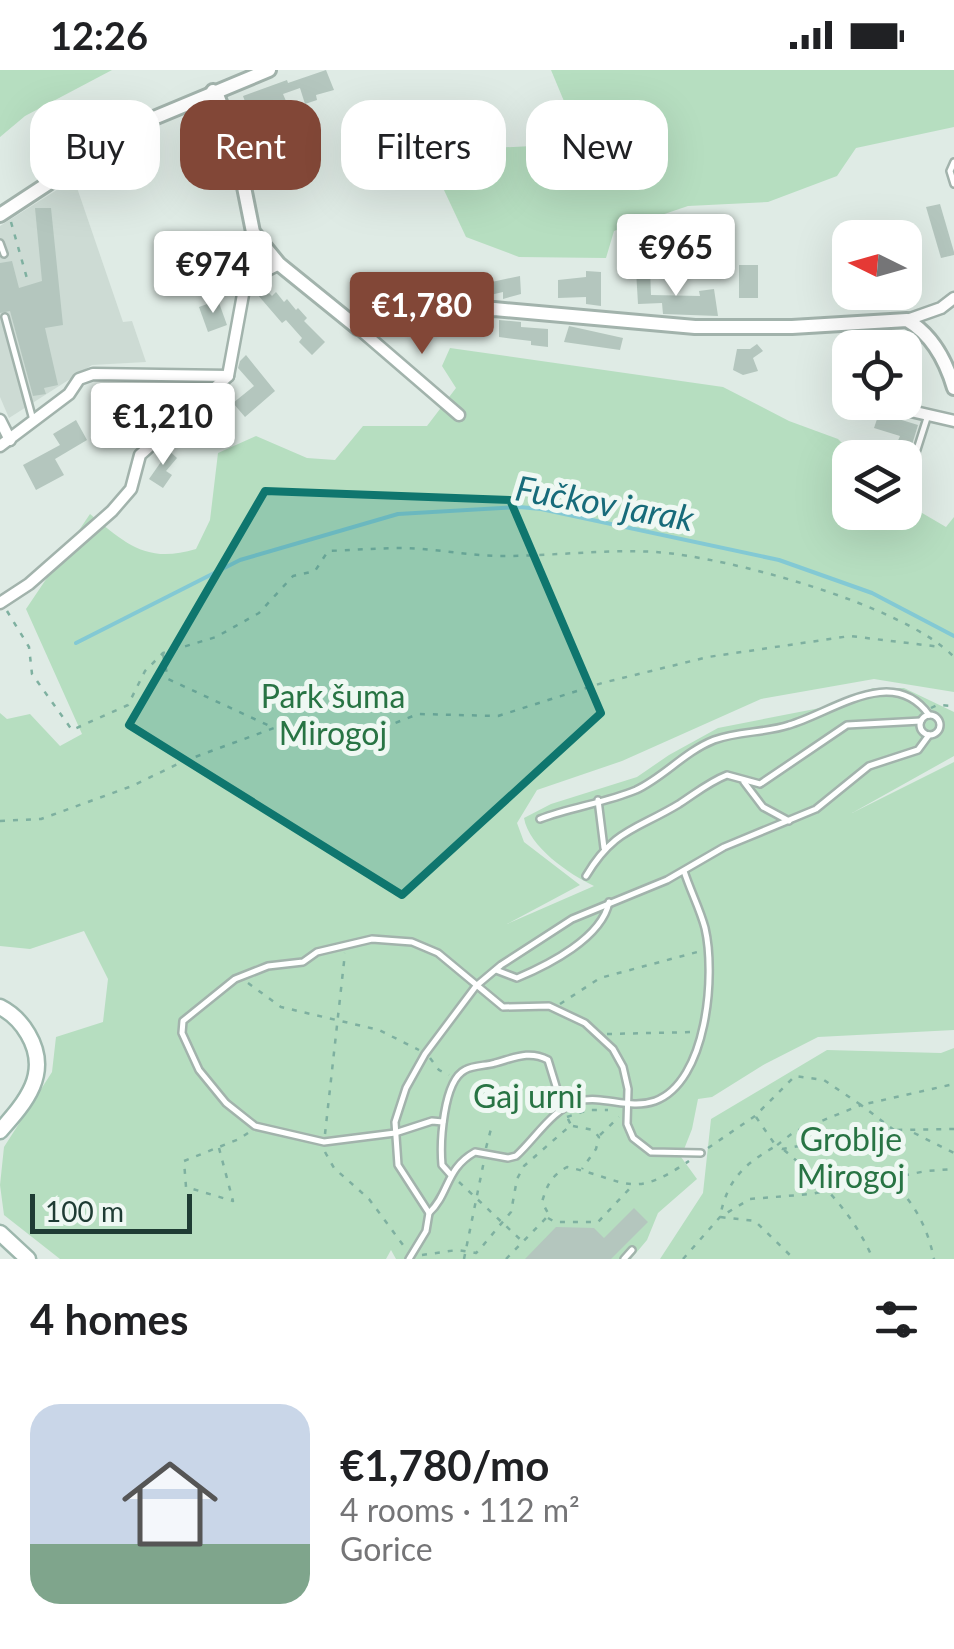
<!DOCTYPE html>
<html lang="en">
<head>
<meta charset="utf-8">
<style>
  body { margin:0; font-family:Lato,sans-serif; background:#f2f2f2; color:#202124; height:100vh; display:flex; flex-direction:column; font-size:38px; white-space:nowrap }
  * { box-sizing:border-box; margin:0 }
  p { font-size:32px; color:#757577 }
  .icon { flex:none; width:55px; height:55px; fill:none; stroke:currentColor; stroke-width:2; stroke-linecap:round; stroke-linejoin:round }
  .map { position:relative; height:1189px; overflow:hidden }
  .details { display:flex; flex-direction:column; background:#fff; flex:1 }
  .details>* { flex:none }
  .hud { position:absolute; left:30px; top:30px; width:895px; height:90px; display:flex; gap:20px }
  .needle { width:65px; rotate:275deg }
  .controls { position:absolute; left:832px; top:150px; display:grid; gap:20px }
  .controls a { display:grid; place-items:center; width:90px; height:90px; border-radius:20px; background:#fff; box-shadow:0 10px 40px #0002; font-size:50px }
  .scale { position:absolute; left:30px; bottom:25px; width:162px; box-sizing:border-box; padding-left:10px; border:5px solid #1f3c34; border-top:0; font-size:28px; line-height:35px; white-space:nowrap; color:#1f3c34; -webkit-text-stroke:8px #eff8f3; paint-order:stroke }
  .price { position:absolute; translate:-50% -85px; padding:0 22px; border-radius:10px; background:#fff; color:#222; font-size:32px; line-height:65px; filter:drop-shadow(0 2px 5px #0008) }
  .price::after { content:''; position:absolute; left:50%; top:60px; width:30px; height:22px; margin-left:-15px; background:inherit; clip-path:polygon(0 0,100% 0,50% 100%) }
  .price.active { background:#824737; color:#fff }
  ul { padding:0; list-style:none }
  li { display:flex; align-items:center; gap:30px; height:250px; padding:0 30px }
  li span { display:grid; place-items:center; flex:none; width:280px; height:200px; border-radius:30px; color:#555 }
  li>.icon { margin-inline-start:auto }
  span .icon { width:120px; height:120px; fill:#fffc; stroke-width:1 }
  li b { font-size:42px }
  h2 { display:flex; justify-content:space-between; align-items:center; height:120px; padding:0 30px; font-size:42px }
  .pill { padding:0 35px; border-radius:30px; background:#fff; box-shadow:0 10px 40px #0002; font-size:35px; line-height:90px }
  .pill.active { background:#824737; color:#fff }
  .status { display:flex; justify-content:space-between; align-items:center; height:70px; padding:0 50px; background:#fff; direction:ltr }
  .status svg { height:28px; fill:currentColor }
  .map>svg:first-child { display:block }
  .built { fill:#cddbd4 }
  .green { fill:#b6dec0 }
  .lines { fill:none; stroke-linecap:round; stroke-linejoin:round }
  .stream { stroke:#83c9d4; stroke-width:4 }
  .building { fill:#b4c6be }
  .service-casing { stroke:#a2b3ac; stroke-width:10 }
  .minor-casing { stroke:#a2b3ac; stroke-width:15 }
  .tertiary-casing { stroke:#a2b3ac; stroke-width:18 }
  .secondary-casing { stroke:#9db7ad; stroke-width:19 }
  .path { stroke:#7eb0a0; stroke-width:2.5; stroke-dasharray:5 8; stroke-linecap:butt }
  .service { stroke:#fff; stroke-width:5 }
  .minor { stroke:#fff; stroke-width:10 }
  .tertiary { stroke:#fff; stroke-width:12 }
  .secondary { stroke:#fff; stroke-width:14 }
  .marked { fill:#0f766e; fill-opacity:0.2; stroke:#0f766e; stroke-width:8; stroke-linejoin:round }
  .labels { text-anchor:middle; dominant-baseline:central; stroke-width:10; stroke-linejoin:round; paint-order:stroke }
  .park-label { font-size:32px; fill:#287444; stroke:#eff8f3 }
  .water-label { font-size:35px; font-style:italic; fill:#176b7a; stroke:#eff8f3 }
</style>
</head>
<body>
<div class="status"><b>12:26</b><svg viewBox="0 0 49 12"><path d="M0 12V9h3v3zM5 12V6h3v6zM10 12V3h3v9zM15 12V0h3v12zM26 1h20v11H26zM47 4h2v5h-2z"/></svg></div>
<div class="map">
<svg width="954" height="1189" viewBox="0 0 954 1189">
  <rect width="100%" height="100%" fill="#dfebe5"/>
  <path class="built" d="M 74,109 L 123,252 L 132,251 L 146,292 L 92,295 L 9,348 L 0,327 L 0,156 Z"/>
  <g class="green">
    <path d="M 0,0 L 112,0 L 25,46 L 0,67 Z"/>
    <path d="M 551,0 L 954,0 L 954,57 L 856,78 L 837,106 L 768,132 L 688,136 L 614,161 L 606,188 L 519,187 L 466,167 L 436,103 L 470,79 L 533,76 L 571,48 Z"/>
    <path d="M 450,278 L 723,317 L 789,351 L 838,369 L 856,387 L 850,388 L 850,442 L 905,442 L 905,433 L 946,457 L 954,447 L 954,622 L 874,609 L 761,629 L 622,691 L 537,720 L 517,753 L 524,772 L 580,815 L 507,854 L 594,816 C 569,804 529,777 524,748 L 551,734 L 637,707 L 669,685 L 718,658 L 825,637 L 873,618 L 904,618 L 954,642 L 954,686 L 852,743 L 954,692 L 954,960 L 818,967 L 765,994 L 712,1027 L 698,1029 L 692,1059 L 681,1087 L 697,1109 L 658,1143 L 647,1170 L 631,1189 L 396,1189 L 391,1180 L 386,1189 L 60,1189 L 4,1145 L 0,1115 L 4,1077 L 52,1002 L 56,967 L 103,952 L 108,909 L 84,861 L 30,879 L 0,876 L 0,643 L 7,649 L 30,644 L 60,676 L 82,664 L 26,539 L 90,444 C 126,474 147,494 196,479 L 210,450 L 218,383 L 256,366 L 307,388 L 335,390 L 363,356 L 427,356 L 456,318 L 442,296 Z"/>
    <path d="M 954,978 L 954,1189 L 660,1189 L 703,1123 L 711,1049 L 827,980 L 941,983 Z"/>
  </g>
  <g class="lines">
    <path class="stream" d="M 76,573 L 240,490 L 398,444 L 519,437 L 541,439 L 779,490 L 872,523 L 954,566"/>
  </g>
  <g class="building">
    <path d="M 326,0 L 334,20 L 316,25 L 317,30 L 305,34 L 300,18 L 283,24 L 286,31 L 251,48 L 243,26 L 287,10 L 288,13 Z"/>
    <path d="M 940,134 L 954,182 L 954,185 L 941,188 L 926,137 Z"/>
    <path d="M 35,138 L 51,138 L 63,255 L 45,258 L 58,315 L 44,318 L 46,324 L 33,326 L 10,241 L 0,243 L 0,193 L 12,191 L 19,218 L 42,211 Z"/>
    <rect x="739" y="195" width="19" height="33"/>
    <path d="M 650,199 L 651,225 L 700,226 L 699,221 L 714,219 L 718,246 L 663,244 L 662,233 L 638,234 L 636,200 Z"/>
    <path d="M 586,201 L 601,202 L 601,236 L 586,234 L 586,227 L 558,228 L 558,210 L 586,207 Z"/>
    <path d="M 485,204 L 487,213 L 520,206 L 521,224 L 503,229 L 503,222 L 456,233 L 451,212 Z"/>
    <path d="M 434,214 L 439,235 L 425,238 L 424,233 L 395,240 L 391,219 L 405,216 L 406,220 Z"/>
    <path d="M 264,218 L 272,226 L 276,222 L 284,232 L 287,229 L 296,240 L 298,238 L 307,248 L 304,251 L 325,272 L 312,285 L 299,272 L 302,268 L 286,250 L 282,253 L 257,224 Z"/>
    <path d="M 218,230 L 227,255 L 208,262 L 199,237 Z"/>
    <path d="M 499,250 L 521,252 L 521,257 L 548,259 L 548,277 L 531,275 L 531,271 L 499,267 Z"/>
    <path d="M 569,256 L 623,268 L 620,280 L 564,272 Z"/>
    <path d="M 757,274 L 763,281 L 753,288 L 758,301 L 743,305 L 733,300 L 737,279 L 750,279 Z"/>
    <path d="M 246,285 L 275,321 L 245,347 L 233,333 L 254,316 L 238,298 L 240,291 Z"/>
    <path d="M 879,343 L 918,355 L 911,378 L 897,373 L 900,366 L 874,358 Z"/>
    <path d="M 76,350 L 87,370 L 55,389 L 64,405 L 36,420 L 23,395 L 60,375 L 53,364 Z"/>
    <path d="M 165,377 L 177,388 L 166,401 L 172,405 L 163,418 L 149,409 L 163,389 L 158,385 Z"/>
    <path d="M 634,1138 L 648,1152 L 611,1189 L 525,1189 L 556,1157 L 594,1158 L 604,1168 Z"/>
  </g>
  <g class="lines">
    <g class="service-casing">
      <g id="service">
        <path d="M 954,92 L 950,101 L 954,114"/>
        <path d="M 0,173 L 4,184"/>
        <path d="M 5,247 L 33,350"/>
        <path d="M 913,392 L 927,348"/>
        <circle cx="930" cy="655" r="10"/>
        <path d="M 744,712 L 763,737 L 789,751"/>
        <path d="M 598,730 L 604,778"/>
        <path d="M 540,749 C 571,737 605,733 636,720 C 664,707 684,682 714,670 C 738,661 765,663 789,655 C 833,642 893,594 929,645"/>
        <path d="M 586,806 C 614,759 636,760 679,734 C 696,723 709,712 727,705 L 760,714 L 847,655 L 921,651"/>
        <path d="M 496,900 L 517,908 C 548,895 602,868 609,832"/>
        <path d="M 443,1052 L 432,1051 L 395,1063 L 324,1072 L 255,1056 L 226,1033 L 199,1000 L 182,963 L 183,951 L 235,909 L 268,896 L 303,892 L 317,882 L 372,869 L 412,872 L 438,883 L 503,937 L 549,936 L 585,953 L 613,979 L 623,997 L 628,1019 L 627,1054 L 633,1068 L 651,1082 L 701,1083"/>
        <path d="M 450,1104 L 442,1095 C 440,1073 443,1011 465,1000 C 474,995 486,996 495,993 C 514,988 529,980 548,990 L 563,1039"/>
        <path d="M 429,1143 C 450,1123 445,1099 475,1082 L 508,1088 L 516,1086 C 535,1069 553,1038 579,1031 C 604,1025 629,1040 655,1031 C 707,1012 716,905 705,858 C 700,839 690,820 684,801"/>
        <path d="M 409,1189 L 426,1161 L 429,1143 L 398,1095 L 395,1052 L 406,1018 L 425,984 L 476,916 L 501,895 L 572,849 L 667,810 L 724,777 L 816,739 L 869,696 L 918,680 L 929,665"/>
        <path d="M 624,1189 L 632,1180"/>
      </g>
    </g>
    <g class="minor-casing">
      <g id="minor">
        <path d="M 907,250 L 941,238 L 954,228"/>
        <path d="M 358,258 L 459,345"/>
        <path d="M 876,333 L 954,351"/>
        <path d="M 0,350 L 10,370"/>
        <path d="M 0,376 L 69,324 L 79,309 L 93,304 L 228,306"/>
        <path d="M 0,533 L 29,514 L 112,441 L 131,419 L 140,385 L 228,306 L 244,219 L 252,208 L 279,194"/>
      </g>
    </g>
    <g class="tertiary-casing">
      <g id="tertiary">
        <path d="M 213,21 L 218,27 L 235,72 L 253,162 L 279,194 L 358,258 L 494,239 L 695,257 L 792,257 L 907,250 C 931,264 946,291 954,318"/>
        <path d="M 0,145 L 137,55 L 269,0"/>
      </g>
    </g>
    <g class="secondary-casing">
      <g id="secondary">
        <path d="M 0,937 C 12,943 21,952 28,964 C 51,1003 26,1032 0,1061"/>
        <path d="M 0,1163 L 28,1189"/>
      </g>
    </g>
    <g class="path">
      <path d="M 11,152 L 28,212"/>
      <path d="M 7,541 L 29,577 L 32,604 L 72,660 L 128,635 L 145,601 L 163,583 L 216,567 L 259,543 L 293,506 L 315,501 L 328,481 C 354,480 379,478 405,478 C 438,479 470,486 503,486 C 554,486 604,479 656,482 C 728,487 904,535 954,587"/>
      <path d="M 163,584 L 168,609 L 274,658"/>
      <path d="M 931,638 L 937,635 L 954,636"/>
      <path d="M 0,751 L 41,749 L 132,716 L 184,691 L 274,658 L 318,655 L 367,664 L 418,644 L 498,646 L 602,613 L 708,587 L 850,566 L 941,577"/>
      <path d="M 248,913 L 281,937 L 379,960 L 419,980"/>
      <path d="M 560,934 L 600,908 L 701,881"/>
      <path d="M 607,964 L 694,962"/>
      <path d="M 430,988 L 439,1000 L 449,1005"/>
      <path d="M 567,1047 L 588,1040 L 608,1040"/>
      <path d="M 756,1047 L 776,1076 C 744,1094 727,1110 720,1147 L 755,1151 L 794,1189"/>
      <path d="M 573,1056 L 593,1060 L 599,1067 L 596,1079 L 582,1099"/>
      <path d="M 894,1060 L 861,1035 L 794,1062 L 776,1076 L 782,1079 L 894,1060 L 954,1059"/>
      <path d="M 914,1063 L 954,1083"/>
      <path d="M 325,1064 L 345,883"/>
      <path d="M 600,1065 L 619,1047"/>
      <path d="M 219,1078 L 233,1131 L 186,1117 L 184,1091 L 239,1069 L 251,1061"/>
      <path d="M 486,1078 L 492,1055"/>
      <path d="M 708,1078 L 755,1046 L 795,1006 L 824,1010 L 861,1035 L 954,1014"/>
      <path d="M 784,1080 C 822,1112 853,1143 873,1189"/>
      <path d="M 325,1082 L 334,1098 L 369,1129 L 406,1179"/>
      <path d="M 891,1109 C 914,1134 927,1155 934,1189"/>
      <path d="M 459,1112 L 522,1171"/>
      <path d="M 548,1148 L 555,1152 L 598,1152 L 633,1115"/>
      <path d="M 422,1185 L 457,1180 L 476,1183 L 480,1179 L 511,1142 L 517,1109 L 524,1096 L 571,1055 L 566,1045"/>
      <path d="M 464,1189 L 484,1091"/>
      <path d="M 506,1189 L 549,1145 L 542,1132 C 547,1115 551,1106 567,1097 C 628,1110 630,1131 689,1091"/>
      <path d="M 683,1189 L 720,1147 L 750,1129 L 811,1124 L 926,1101 L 954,1099"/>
    </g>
    <use href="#service" class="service"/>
    <use href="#minor" class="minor"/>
    <use href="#tertiary" class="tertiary"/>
    <use href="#secondary" class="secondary"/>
  </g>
  <path class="marked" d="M 265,421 L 510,430 L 601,643 L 402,825 L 129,655 Z"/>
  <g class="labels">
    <g class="park-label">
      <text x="333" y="625">Park šuma<tspan x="333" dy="37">Mirogoj</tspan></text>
      <text x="528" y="1025">Gaj urni</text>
      <text x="851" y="1068">Groblje<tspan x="851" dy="37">Mirogoj</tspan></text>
    </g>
    <g class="water-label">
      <text transform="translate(605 432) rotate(10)">Fučkov jarak</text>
    </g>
  </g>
</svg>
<div class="controls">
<a><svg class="needle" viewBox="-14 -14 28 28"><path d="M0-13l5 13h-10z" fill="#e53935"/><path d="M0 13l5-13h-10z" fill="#757577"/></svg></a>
<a><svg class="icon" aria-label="locate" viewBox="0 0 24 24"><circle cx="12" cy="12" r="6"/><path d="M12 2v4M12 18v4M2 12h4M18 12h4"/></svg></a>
<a><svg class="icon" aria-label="layers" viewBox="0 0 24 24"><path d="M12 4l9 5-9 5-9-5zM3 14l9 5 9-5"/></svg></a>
</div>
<div class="scale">100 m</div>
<b class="price" style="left:676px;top:229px">€965</b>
<b class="price" style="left:213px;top:246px">€974</b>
<b class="price active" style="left:422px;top:287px">€1,780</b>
<b class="price" style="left:163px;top:398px">€1,210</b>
<div class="hud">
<a class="pill">Buy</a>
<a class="pill active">Rent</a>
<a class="pill">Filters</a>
<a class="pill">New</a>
</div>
</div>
<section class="details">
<h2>4 homes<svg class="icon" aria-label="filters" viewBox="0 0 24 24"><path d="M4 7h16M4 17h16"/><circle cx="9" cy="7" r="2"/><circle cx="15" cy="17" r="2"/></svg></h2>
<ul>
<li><span style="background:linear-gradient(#c9d6e8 70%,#7fa58c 0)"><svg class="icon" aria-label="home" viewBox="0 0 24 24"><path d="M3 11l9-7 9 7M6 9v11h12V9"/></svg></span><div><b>€1,780/mo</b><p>4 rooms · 112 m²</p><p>Gorice</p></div></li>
</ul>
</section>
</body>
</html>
